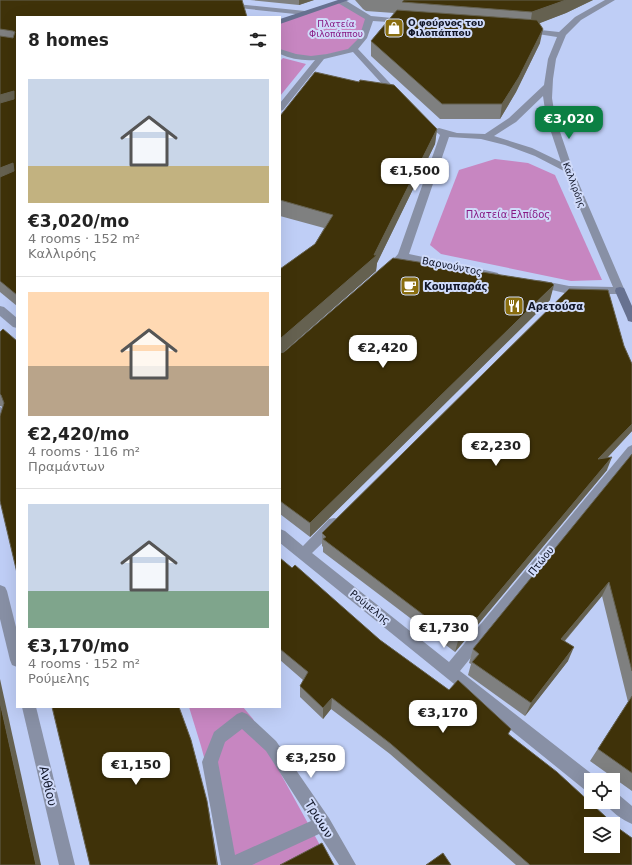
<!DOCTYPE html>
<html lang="en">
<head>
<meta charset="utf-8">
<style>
  body { margin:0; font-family:"DejaVu Sans",sans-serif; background:#f6f6f6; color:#222; height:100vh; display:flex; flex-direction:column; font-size:15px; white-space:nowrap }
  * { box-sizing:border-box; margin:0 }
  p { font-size:13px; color:#767676 }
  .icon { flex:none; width:22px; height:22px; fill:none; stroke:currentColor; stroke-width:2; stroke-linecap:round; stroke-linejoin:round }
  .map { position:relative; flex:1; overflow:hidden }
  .drawer { position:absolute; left:16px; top:16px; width:265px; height:692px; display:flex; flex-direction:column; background:#fff; border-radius:0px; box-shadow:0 4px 16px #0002 }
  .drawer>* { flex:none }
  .buttons { position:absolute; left:584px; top:773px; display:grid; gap:8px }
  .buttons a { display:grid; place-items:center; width:36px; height:36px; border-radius:0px; background:#fff; box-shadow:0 4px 16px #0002; font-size:20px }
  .price { position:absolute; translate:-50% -34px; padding:0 9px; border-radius:8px; background:#fff; color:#222; font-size:13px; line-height:26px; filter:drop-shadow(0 1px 2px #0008) }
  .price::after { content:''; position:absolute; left:50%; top:24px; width:12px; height:9px; margin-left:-6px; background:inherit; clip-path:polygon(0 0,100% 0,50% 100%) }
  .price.on { background:#0b8043; color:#fff }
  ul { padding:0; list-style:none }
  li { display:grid; align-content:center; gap:8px; height:212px; padding:0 12px }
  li+li { border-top:1px solid #e0e0e0 }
  li span { display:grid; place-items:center; height:124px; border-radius:0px; color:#555 }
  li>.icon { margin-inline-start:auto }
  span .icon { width:72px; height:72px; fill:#fffc; stroke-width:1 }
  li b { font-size:17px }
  h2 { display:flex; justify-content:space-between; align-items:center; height:48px; padding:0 12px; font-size:17px }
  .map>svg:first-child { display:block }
  .green { fill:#c786c1 }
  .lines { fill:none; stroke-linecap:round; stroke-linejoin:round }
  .street { fill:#8890a5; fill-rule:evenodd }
  .secondary { fill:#677190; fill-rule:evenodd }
  .wall { fill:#7f8080 }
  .shaded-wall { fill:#656150 }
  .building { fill:#3f3209; stroke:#656150; fill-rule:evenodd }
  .labels { text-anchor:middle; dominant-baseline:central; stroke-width:4; stroke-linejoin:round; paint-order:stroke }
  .far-poi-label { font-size:9px; font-weight:bold; fill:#101527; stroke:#d0dbfa; text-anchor:start }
  .far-park-label { font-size:9px; fill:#881a84; stroke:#d0dbfa }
  .far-street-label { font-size:9px; fill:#101527; stroke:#d0dbfa }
  .park-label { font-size:10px; fill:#881a84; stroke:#d0dbfa }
  .street-label { font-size:10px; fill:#101527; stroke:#d0dbfa }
  .poi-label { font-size:10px; font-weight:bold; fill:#101527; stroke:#d0dbfa; text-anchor:start }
  .near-street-label { font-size:12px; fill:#101527; stroke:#d0dbfa }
</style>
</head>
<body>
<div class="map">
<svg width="632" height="865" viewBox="0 0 632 865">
  <rect width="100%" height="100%" fill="#bfcef6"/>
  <g class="green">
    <path d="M 341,1 L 369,18 L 354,49 L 309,58 L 280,51 L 280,22 Z"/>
    <path d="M 283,58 L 306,64 L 280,96 L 280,61 Z"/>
    <path d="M 495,159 L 528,163 L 555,175 L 602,280 L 571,281 L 441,254 L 430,245 L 459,170 Z"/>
    <path d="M 189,707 L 243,707 L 253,719 L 283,778 L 321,847 L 284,865 L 233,865 L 201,746 Z"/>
  </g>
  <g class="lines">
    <g class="street">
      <path d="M 338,0 L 345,0 L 371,16 L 403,19 L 407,21 L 403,23 L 373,21 L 367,38 L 358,49 L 401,95 L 397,98 L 394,97 L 353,52 L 324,59 L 283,110 L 280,111 L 280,103 L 315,60 C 303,61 291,59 280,54 L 280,49 L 296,54 L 311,56 L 327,54 L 348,49 L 359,38 L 365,19 L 338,3 Z"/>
      <path d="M 605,0 L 615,0 L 581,20 L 566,35 L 556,59 L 553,79 L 552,98 L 555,117 L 573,170 L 625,291 L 624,294 L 569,294 L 535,286 L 534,284 L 535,282 L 539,280 L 569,286 L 613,287 L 564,171 L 535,156 L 505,145 L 481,139 L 449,137 L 409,254 L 494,272 L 498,273 L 499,275 L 498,277 L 494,278 L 405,260 L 401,263 L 393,263 L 392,261 L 398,254 L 440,135 L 435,131 L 436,129 L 439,128 L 457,133 L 485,134 L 509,118 L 544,85 L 548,59 L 557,37 L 525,32 L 521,30 L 522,28 L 559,32 L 575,17 ZM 543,96 L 546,117 L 561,162 L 532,148 L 494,136 L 516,122 Z"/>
      <path d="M 226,3 L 305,11 L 309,13 L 305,15 L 229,7 L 225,5 Z"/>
      <path d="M 0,306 L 4,307 L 17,318 L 17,328 L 13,327 L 0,316 Z"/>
      <path d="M 0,407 C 12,410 9,424 4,433 L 0,435 Z"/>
      <path d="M 632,445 L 632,459 L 460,671 L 597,778 L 597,780 L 591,780 L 591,792 L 585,790 L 280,543 L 280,529 L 285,531 L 303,546 L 329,519 L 334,518 L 339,519 L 340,523 L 339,527 L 312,553 L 449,662 L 628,447 Z"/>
      <path d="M 0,585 L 5,587 L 7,591 L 17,631 L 17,667 L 12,665 L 10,660 L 0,619 Z"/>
      <path d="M 22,707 L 36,707 L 75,865 L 59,865 Z"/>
      <path d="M 242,712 L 247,714 L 276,741 L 329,818 L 356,865 L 339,865 L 319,834 L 252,865 L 221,865 L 202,762 L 214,732 L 237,714 ZM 242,729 L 266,751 L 311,821 L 235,855 L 218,762 L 225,742 Z"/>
      <path d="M 613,793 L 619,795 L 632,806 L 632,824 C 623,820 609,811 605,802 L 613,802 Z"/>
    </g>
    <g class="secondary">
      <path d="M 338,0 L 349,0 L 280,24 L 280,19 Z"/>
      <path d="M 620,287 L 624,288 L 632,306 L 632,322 L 628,321 L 627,318 L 615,291 L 616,288 Z"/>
    </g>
  </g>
  <g class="wall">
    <path d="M 0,0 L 17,17 L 17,306 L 0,292 Z"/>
    <path d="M 250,0 L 314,0 L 299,5 Z"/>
    <path d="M 355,0 L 593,0 L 566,13 L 539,23 L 540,43 L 516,92 L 500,119 L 440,119 L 371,56 L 371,41 L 394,13 L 366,11 L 363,9 Z"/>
    <path d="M 280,116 L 437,129 L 435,144 L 377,263 L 376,271 L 283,352 L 550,300 L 310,537 L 280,514 L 280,269 L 315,244 L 324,228 L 280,216 Z"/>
    <path d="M 0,332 L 17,341 L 3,407 L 0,406 Z"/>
    <path d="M 624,346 L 632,364 L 632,431 L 607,458 L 607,470 L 455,652 L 323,552 L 323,547 L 322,546 L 322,533 Z"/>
    <path d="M 632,454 L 632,791 L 590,761 L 628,702 L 602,596 L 565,641 L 568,661 L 525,716 L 468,675 L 471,664 L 469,663 L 473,649 Z"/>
    <path d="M 280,558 L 380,640 L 509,734 L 632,865 L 516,865 L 390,754 L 331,709 L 323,719 L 300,697 L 300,686 L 303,680 L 280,660 Z"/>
  </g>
  <g class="shaded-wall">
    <path d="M 299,0 L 314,0 L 299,5 Z"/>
    <path d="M 566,0 L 593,0 L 566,13 L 530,27 L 532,12 Z"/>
    <path d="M 543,29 L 540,43 L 516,92 L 500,119 L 502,104 Z"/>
    <path d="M 14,91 L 17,103 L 0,112 L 0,95 Z"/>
    <path d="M 437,129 L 435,144 L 377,263 L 376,271 L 280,355 L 280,339 L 374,255 Z"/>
    <path d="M 13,163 L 17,176 L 0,186 L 0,168 Z"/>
    <path d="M 554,285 L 550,300 L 310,537 L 310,523 Z"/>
    <path d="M 632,424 L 632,431 L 593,473 L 598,459 Z"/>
    <path d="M 612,457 L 607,470 L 455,652 L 458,641 Z"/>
    <path d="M 609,582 L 602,596 L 555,652 L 561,639 Z"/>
    <path d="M 574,647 L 568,661 L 525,716 L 531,703 Z"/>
    <path d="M 0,679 L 41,865 L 36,865 L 0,702 Z"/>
    <path d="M 332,698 L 331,709 L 323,719 L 323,708 Z"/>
    <path d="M 194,751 L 209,811 L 218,865 L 217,865 Z"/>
  </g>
  <g class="building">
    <path d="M 0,0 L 242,0 L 247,17 L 17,17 L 17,295 L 0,281 L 0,177 L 14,171 L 13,163 L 0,168 L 0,103 L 14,99 L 14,91 L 0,95 L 0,36 L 13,38 L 15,32 L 13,31 L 0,29 Z"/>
    <path d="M 404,0 L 566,0 L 532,12 L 402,2 Z"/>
    <path d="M 397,10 L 537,20 L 543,29 L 519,77 L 502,104 L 442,104 L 371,41 Z"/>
    <path d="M 315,72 L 359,82 L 360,80 L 394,85 L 437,129 L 374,255 L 377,255 L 280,339 L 280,269 L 315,244 L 333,215 L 280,200 L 280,116 Z"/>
    <path d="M 393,258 L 552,283 L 554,285 L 310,523 L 280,501 L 280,353 L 284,352 Z"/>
    <path d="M 569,289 L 608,290 L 624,346 L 632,364 L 632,424 L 598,459 L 612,457 L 458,641 L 323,539 L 326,537 L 322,533 Z"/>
    <path d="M 3,329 L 17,341 L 17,573 L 0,501 L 0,416 L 4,403 L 1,395 L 0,394 L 0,332 Z"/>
    <path d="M 632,454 L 632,671 L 609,582 L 561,639 L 574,647 L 531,703 L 472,662 L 479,654 L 473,649 Z"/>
    <path d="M 280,558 L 292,568 L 295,565 L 380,640 L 449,690 L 458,680 L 511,729 L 508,734 L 557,772 L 618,828 L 632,838 L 632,865 L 530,865 L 391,744 L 332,698 L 323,708 L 300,686 L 308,672 L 280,649 ZM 591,824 L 613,824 L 613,846 L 591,846 Z"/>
    <path d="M 632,696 L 632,773 L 598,749 Z"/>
    <path d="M 0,702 L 36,865 L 0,865 Z"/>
    <path d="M 52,707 L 179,707 L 191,740 L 207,801 L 217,865 L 90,865 Z"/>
    <path d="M 322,843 L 334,865 L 280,865 Z"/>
    <path d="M 443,853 L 451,865 L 426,865 Z"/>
  </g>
  <defs>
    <g id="shop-square" transform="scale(1)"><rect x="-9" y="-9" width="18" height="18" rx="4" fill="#8a6e0f" stroke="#d0dbfa"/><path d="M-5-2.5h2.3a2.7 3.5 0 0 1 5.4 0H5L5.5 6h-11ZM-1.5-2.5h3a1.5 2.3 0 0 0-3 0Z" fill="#fff"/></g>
    <g id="cafe-square" transform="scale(1)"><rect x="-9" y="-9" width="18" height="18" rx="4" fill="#8a6e0f" stroke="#d0dbfa"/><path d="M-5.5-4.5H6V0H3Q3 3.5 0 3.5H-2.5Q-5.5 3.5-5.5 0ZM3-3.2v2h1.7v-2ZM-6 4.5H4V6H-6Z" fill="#fff"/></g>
    <g id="restaurant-square" transform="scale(1)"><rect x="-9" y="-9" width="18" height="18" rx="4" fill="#8a6e0f" stroke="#d0dbfa"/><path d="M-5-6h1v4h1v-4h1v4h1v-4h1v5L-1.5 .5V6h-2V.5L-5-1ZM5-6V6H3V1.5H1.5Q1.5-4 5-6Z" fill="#fff"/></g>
  </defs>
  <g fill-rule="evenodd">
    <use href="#shop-square" x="394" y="28"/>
    <use href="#cafe-square" x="410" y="286"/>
    <use href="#restaurant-square" x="514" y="306"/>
  </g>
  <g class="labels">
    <g class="far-poi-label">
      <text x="408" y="23">Ο φούρνος του<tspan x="408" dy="10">Φιλοπάππου</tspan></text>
    </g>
    <g class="far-park-label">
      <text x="336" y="24">Πλατεία<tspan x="336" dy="10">Φιλοπάππου</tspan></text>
    </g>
    <g class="far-street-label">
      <text transform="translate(574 185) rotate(69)">Καλλιρόης</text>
    </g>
    <g class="park-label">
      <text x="508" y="214">Πλατεία Ελπίδος</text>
    </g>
    <g class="street-label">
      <text transform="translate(452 266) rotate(11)">Βαρνούντος</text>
      <text transform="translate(541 561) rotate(-51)">Πτώου</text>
      <text transform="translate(370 607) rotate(39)">Ρούμελης</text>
    </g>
    <g class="poi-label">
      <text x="424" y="286">Κουμπαράς</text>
      <text x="528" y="306">Αρετούσα</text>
    </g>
    <g class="near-street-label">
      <text transform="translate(48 786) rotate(76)">Ανθίου</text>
      <text transform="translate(319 819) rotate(58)">Τρώων</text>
    </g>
  </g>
</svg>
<div class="buttons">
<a><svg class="icon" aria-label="locate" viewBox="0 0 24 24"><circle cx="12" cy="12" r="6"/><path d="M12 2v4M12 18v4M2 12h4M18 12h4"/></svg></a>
<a><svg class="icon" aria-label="layers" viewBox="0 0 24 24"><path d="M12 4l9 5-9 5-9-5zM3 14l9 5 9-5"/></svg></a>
</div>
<b class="price on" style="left:569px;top:140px">€3,020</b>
<b class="price" style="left:415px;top:192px">€1,500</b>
<b class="price" style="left:383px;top:369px">€2,420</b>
<b class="price" style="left:496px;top:467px">€2,230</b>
<b class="price" style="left:444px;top:649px">€1,730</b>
<b class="price" style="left:443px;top:734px">€3,170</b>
<b class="price" style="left:311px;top:779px">€3,250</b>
<b class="price" style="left:136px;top:786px">€1,150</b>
<section class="drawer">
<h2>8 homes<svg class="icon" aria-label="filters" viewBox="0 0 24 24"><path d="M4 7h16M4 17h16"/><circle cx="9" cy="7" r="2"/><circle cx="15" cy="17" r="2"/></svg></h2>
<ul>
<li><span style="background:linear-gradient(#c9d6e8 70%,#c2b280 0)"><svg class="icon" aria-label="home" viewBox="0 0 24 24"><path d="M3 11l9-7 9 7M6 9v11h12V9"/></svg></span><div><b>€3,020/mo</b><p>4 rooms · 152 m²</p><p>Καλλιρόης</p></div></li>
<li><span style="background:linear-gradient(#ffd9b3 60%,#b9a48a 0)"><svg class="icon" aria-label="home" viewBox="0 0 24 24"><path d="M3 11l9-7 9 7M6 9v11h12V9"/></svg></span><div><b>€2,420/mo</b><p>4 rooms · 116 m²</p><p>Πραμάντων</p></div></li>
<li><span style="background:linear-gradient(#c9d6e8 70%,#7fa58c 0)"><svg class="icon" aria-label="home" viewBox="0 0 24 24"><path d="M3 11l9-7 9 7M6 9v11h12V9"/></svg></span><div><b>€3,170/mo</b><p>4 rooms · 152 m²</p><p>Ρούμελης</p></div></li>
</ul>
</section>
</div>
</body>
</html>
